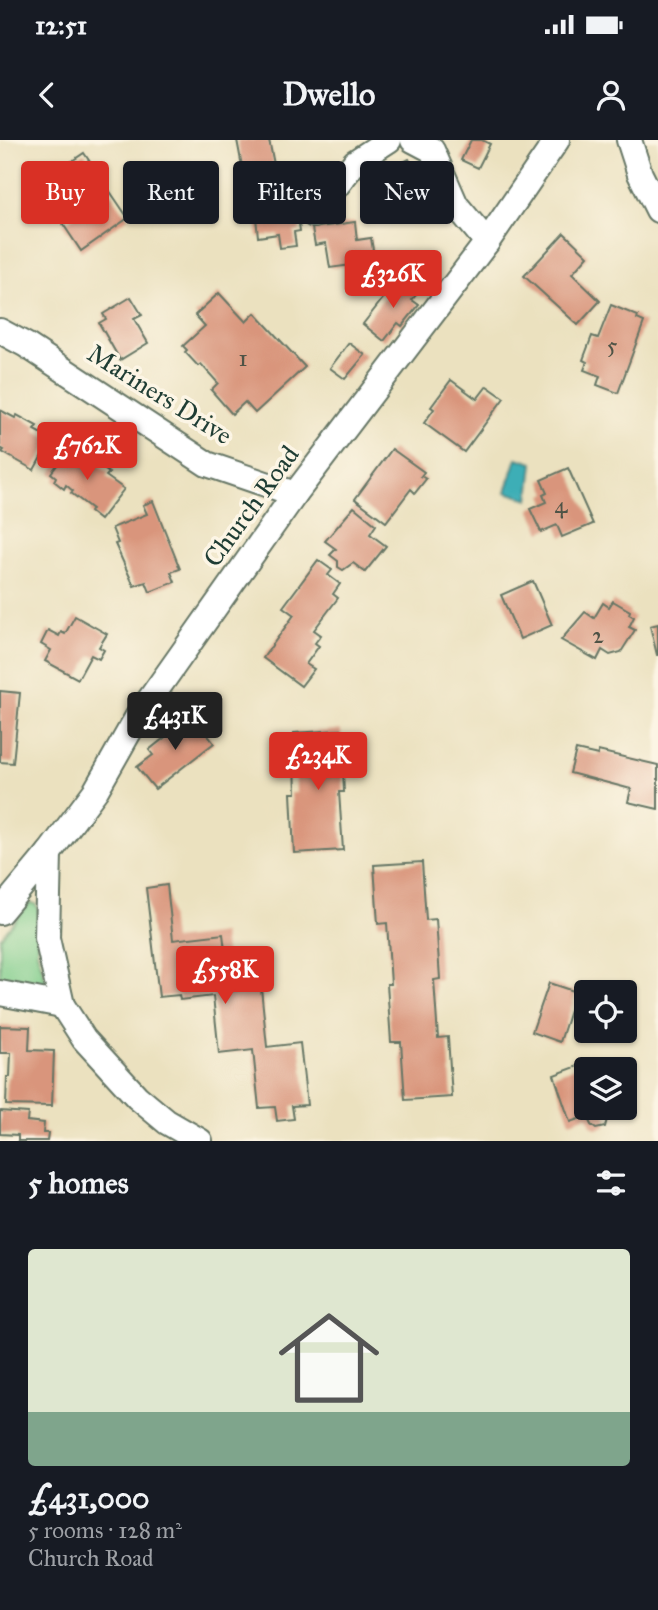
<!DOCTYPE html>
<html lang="en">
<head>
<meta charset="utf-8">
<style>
  body { margin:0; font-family:"IM FELL Great Primer",serif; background:#20242c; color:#f1f3f6; height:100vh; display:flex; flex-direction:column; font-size:26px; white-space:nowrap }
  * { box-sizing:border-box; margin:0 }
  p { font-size:23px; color:#9ea1a6 }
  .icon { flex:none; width:38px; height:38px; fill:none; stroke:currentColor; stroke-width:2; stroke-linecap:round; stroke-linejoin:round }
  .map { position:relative; height:1001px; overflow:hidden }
  .drawer { display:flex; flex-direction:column; background:#171b24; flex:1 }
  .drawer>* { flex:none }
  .hud { position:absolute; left:21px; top:21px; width:616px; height:63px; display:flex; gap:14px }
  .fabs { position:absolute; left:574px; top:840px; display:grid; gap:14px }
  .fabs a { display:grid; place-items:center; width:63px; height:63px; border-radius:7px; background:#171b24; box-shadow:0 2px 5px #0004; font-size:35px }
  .price { position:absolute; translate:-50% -60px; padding:0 16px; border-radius:7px; background:#d93025; color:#fff; font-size:23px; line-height:46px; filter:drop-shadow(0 2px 4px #0008) }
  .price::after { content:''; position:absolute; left:50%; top:42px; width:21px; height:16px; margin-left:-10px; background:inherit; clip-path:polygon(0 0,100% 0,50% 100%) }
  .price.active { background:#222; color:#fff }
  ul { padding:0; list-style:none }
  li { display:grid; align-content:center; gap:14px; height:371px; padding:0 28px }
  li span { display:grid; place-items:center; height:217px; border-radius:7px; color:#555 }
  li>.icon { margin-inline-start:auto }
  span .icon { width:126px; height:126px; fill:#fffc; stroke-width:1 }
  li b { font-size:30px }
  h2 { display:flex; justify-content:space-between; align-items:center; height:84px; padding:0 28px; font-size:30px }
  .chip { padding:0 24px; border-radius:7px; background:#171b24; box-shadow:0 2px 5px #0004; font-size:24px; line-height:63px }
  .chip.active { background:#d93025; color:#fff }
  .status { display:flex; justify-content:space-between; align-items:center; height:49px; padding:0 35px; background:#171b24; direction:ltr }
  .status svg { height:19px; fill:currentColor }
  header { display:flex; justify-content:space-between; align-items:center; height:91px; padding:0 28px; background:#171b24; font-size:32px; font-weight:700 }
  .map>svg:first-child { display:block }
  .green { fill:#82ce8d; stroke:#508660; stroke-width:2 }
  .water { fill:#3daeb6; stroke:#2e7675; stroke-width:2 }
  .building { fill:#d9957c }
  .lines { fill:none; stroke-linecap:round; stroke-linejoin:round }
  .minor-casing { stroke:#667665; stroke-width:28 }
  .minor { stroke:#fff; stroke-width:24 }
  .labels { text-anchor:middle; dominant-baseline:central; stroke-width:7; stroke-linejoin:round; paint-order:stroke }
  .number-label { font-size:23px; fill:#4e5346 }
  .street-label { font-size:26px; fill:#1f3d34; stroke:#fcf5e5 }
</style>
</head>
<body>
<div class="status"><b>12:51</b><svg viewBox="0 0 49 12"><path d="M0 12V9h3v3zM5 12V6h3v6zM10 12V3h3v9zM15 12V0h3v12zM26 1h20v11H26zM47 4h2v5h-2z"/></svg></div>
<header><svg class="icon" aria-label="back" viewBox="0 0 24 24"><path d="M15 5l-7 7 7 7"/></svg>Dwello<svg class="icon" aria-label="person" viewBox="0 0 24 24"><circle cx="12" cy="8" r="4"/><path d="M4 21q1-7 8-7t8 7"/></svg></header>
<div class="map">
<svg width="658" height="1001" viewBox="0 0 658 1001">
  <rect width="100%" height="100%" fill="#fcf5e5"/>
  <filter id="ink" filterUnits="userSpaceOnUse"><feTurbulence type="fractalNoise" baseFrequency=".0143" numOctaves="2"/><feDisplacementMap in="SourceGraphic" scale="14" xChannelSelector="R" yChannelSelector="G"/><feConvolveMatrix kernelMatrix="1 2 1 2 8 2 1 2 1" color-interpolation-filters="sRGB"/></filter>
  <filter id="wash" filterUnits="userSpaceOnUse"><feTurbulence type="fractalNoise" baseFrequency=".00686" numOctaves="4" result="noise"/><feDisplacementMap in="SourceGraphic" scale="28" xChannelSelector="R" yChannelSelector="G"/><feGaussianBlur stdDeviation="1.57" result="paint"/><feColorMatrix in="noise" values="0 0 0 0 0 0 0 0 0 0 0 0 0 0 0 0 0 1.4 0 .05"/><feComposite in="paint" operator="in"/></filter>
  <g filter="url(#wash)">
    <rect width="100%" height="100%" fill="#ebe1bf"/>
    <path class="green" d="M 29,763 L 35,764 L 38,768 L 37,812 L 47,844 L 45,849 L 41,851 L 0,847 L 0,798 Z"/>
    <path class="water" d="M 517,318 L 533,323 L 529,359 L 506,352 Z"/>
    <g id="blocks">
      <g class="building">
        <path d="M 237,0 L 269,0 L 275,29 L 259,31 L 261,44 L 246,47 Z"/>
        <path d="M 471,0 L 482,0 L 490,4 L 478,28 L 461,20 Z"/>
        <path d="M 84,13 L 128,78 L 81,111 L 63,84 L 89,66 L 63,27 Z"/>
        <path d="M 409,19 L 422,46 L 385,64 L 373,37 Z"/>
        <path d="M 296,62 L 300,91 L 294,92 L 296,106 L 280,108 L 278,94 L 258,97 L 255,67 Z"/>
        <path d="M 355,82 L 357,100 L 371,98 L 374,116 L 358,119 L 359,124 L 330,128 L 326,103 L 315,105 L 312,88 Z"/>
        <path d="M 564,93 L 588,116 L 572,134 L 600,161 L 578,185 L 524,136 Z"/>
        <path d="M 406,140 L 420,150 L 412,160 L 419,165 L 402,186 L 398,183 L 384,201 L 363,184 L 396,142 L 401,146 Z"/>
        <path d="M 219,153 L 246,182 L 255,173 L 305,227 L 255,273 L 245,262 L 232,274 L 211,250 L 218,243 L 201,224 L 198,226 L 185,212 L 187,210 L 183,206 L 205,186 L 195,175 Z"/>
        <path d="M 131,157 L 142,175 L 134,179 L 148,203 L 120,220 L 99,183 L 106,179 L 103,174 Z"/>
        <path d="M 611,165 L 638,176 L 637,179 L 644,182 L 618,253 L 597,245 L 600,236 L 584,230 L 587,222 L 583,220 L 592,196 L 598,198 Z"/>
        <path d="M 349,203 L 365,215 L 345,239 L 330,228 Z"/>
        <path d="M 451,240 L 477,259 L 487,246 L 504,258 L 464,312 L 424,283 L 434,269 L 431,267 Z"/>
        <path d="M 0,270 L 15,278 L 17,275 L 37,286 L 34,290 L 51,299 L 34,330 L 2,312 L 4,310 L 0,308 Z"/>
        <path d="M 71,307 L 82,316 L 84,314 L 109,333 L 106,336 L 124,349 L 100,380 L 90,372 L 92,369 L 71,353 L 73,351 L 66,345 L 64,349 L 54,341 L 56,337 L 51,333 Z"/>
        <path d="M 392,309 L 424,332 L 421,336 L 426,339 L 415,353 L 411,349 L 386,382 L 355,359 Z"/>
        <path d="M 568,328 L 593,384 L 562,397 L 557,385 L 541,392 L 530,369 L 546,362 L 543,355 L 547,353 L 541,340 Z"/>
        <path d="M 153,361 L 180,429 L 171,432 L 175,442 L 150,452 L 146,442 L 134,446 L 115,404 L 118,403 L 112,388 L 147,374 L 143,365 Z"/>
        <path d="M 354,367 L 376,385 L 370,394 L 386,406 L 365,432 L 353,423 L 343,430 L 338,427 L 338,421 L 330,415 L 336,409 L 325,401 Z"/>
        <path d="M 318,420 L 332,430 L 328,435 L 340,444 L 333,454 L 338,458 L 314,490 L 321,495 L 315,503 L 319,506 L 306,524 L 314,529 L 301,546 L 263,518 L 294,475 L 283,467 Z"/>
        <path d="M 533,441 L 552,485 L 520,499 L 501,455 Z"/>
        <path d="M 613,461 L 630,471 L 629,474 L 634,477 L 629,487 L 635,490 L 621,512 L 610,515 L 602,510 L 597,520 L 561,500 L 585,472 L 594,478 L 603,463 L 609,467 Z"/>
        <path d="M 75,476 L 107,494 L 99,507 L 104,510 L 99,519 L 91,515 L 78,539 L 45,521 L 51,510 L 41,504 L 48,490 L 59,496 L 61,492 L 65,494 Z"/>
        <path d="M 658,484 L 658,515 L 657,515 L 650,486 Z"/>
        <path d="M 0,551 L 20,553 L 13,623 L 0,622 Z"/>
        <path d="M 192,576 L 214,603 L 155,649 L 137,627 L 153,615 L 149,610 Z"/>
        <path d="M 341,590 L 344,652 L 339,652 L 343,710 L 294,713 L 291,653 L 296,653 L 294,593 Z"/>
        <path d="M 576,610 L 598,615 L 598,611 L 658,625 L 658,669 L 628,662 L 631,649 L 570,633 Z"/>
        <path d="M 422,722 L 426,780 L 436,779 L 440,839 L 434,840 L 438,898 L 448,897 L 452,957 L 405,960 L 401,902 L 391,902 L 387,844 L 391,844 L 387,783 L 378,784 L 374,725 Z"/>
        <path d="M 167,745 L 173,800 L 223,794 L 230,851 L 261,848 L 267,907 L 300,903 L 307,965 L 292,966 L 294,979 L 277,981 L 275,967 L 259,968 L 253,910 L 219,914 L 213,856 L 180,860 L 179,855 L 159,857 L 146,748 Z"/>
        <path d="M 549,843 L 576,852 L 560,902 L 532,892 Z"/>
        <path d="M 0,886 L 30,887 L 29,910 L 54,911 L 52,966 L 6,965 L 7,937 L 10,937 L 11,913 L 0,913 Z"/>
        <path d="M 586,923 L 588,929 L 586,929 L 586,968 L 603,968 L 607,979 L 605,987 L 596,989 L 591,985 L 587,976 L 570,982 L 554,935 Z"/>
        <path d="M 0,971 L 28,973 L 27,981 L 44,983 L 43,993 L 48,993 L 47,1001 L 18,1001 L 18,995 L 0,994 Z"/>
      </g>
    </g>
  </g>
  <g filter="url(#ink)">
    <use href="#blocks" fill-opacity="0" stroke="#667665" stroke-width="2"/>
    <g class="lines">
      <g class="minor-casing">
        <g id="minor">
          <path d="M 413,0 L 432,10 L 456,65 L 487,102"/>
          <path d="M 629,0 L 640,34 L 658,70"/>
          <path d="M 314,75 L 355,22 L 389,0"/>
          <path d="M 0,191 L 26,205 L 207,324 L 295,354"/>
          <path d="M 49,713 L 47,798 L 62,865 L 84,899 L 137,957 L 167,982 L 200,1001"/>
          <path d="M 0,772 L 49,713 L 96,650 L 138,576 L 295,354 L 487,102 L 557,0"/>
          <path d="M 0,853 L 62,865"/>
        </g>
      </g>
      <use href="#minor" class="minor"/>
    </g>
  </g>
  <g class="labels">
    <g class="number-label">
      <text x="612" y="205">5</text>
      <text x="243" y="218">1</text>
      <text x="561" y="365">4</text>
      <text x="598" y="495">2</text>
    </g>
    <g class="street-label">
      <text transform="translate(160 254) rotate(32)">Mariners Drive</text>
      <text transform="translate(251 366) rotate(-54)">Church Road</text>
    </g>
  </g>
</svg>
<div class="fabs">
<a><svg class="icon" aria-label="locate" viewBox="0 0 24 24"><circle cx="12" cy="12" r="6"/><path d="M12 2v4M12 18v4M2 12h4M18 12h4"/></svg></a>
<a><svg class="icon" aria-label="layers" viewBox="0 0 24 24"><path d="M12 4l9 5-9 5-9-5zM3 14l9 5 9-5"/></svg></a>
</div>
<b class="price" style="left:393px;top:170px">£326K</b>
<b class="price" style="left:87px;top:342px">£762K</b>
<b class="price active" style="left:175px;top:612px">£431K</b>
<b class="price" style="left:318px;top:652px">£234K</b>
<b class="price" style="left:225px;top:866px">£558K</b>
<div class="hud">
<a class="chip active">Buy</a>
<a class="chip">Rent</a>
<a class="chip">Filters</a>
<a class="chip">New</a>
</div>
</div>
<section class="drawer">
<h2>5 homes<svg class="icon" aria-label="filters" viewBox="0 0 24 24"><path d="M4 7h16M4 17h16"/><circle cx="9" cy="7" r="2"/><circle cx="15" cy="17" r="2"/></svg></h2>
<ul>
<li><span style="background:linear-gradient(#dfe7d0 75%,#7fa58c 0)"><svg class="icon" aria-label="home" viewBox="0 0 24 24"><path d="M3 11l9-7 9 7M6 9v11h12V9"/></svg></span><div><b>£431,000</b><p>5 rooms · 128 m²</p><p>Church Road</p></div></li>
</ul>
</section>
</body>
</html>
